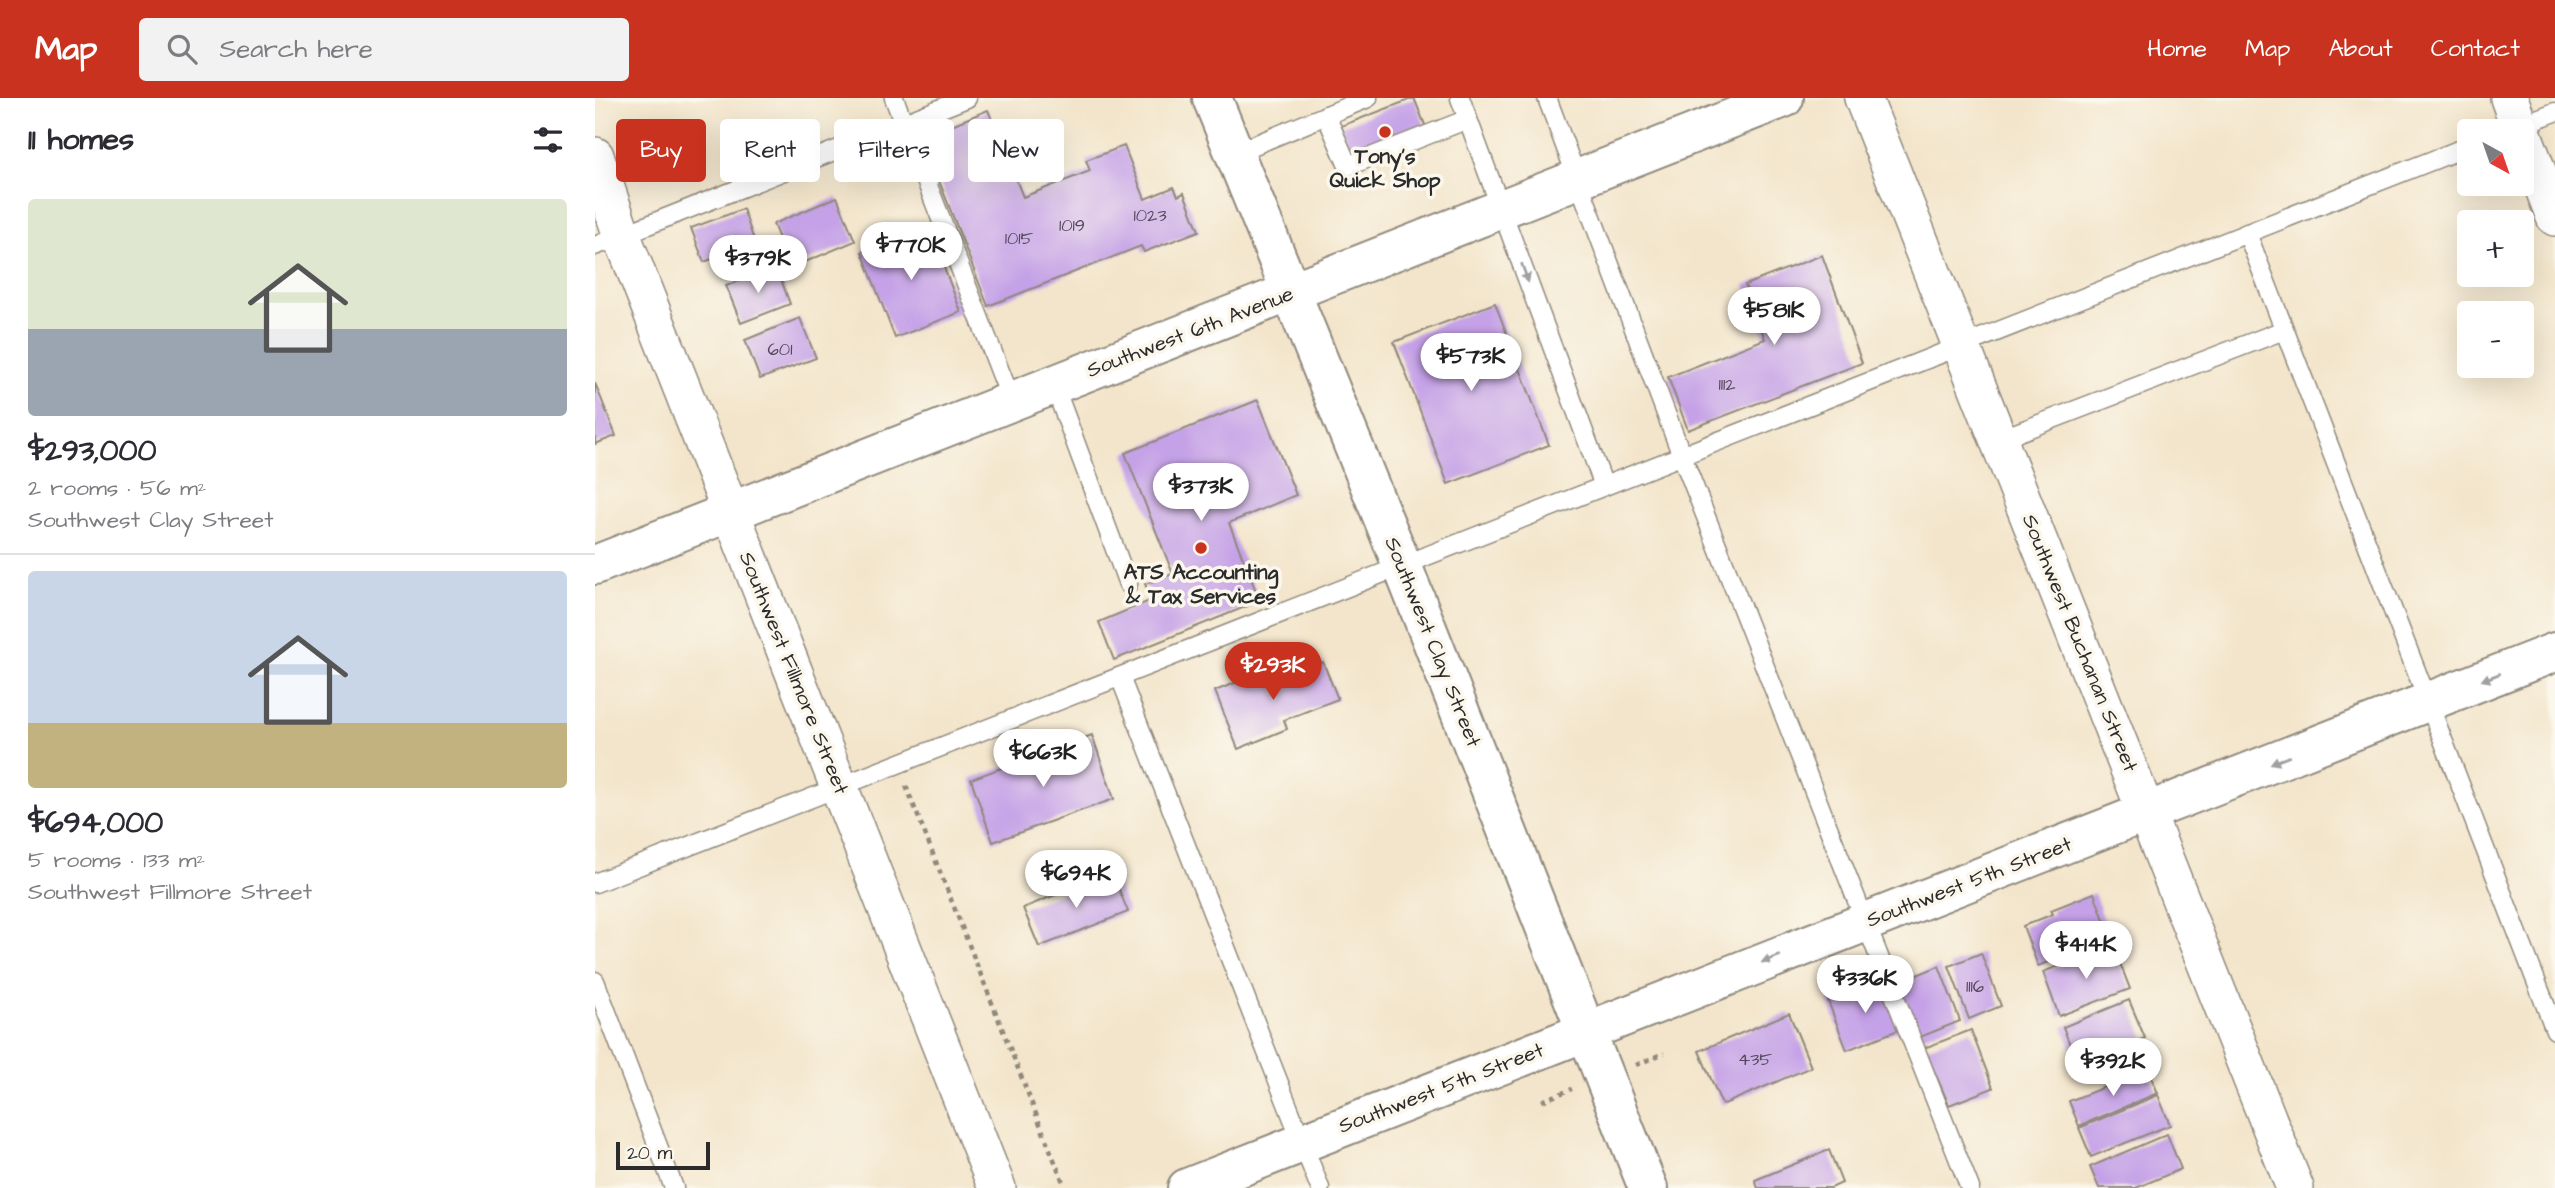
<!DOCTYPE html>
<html lang="en">
<head>
<meta charset="utf-8">
<style>
  body { margin:0; font-family:"Architects Daughter",sans-serif; background:#f2f2f3; color:#2b2b33; height:100vh; display:flex; flex-direction:column; font-size:26px; white-space:nowrap }
  * { box-sizing:border-box; margin:0 }
  p { font-size:23px; color:#7c7c81 }
  .icon { flex:none; width:38px; height:38px; fill:none; stroke:currentColor; stroke-width:2; stroke-linecap:round; stroke-linejoin:round }
  .map { position:relative; flex:1; overflow:hidden }
  .sheet { display:flex; flex-direction:column; background:#fff; width:595px }
  .sheet>* { flex:none }
  .top-card { position:absolute; left:21px; top:21px; width:665px; height:63px; display:flex; gap:14px }
  .needle { width:46px; rotate:140deg }
  .buttons { position:absolute; left:1862px; top:21px; display:grid; gap:14px }
  .buttons a { display:grid; place-items:center; width:77px; height:77px; border-radius:7px; background:#fff; box-shadow:0 7px 28px #0002; font-size:35px }
  .scale { position:absolute; left:21px; bottom:18px; width:94px; box-sizing:border-box; padding-left:7px; border:4px solid #2b2b2b; border-top:0; font-size:19px; line-height:24px; white-space:nowrap; color:#2b2b2b; -webkit-text-stroke:5px #fbf7ec; paint-order:stroke }
  .price { position:absolute; translate:-50% -60px; padding:0 16px; border-radius:24px; background:#fff; color:#222; font-size:23px; line-height:46px; filter:drop-shadow(0 2px 4px #0008) }
  .price::after { content:''; position:absolute; left:50%; top:42px; width:21px; height:16px; margin-left:-10px; background:inherit; clip-path:polygon(0 0,100% 0,50% 100%) }
  .price.on { background:#c8321e; color:#fff }
  ul { padding:0; list-style:none }
  li { display:grid; align-content:center; gap:14px; height:371px; padding:0 28px }
  li+li { border-top:2px solid #e1e1e2 }
  li span { display:grid; place-items:center; height:217px; border-radius:7px; color:#555 }
  li>.icon { margin-inline-start:auto }
  span .icon { width:126px; height:126px; fill:#fffc; stroke-width:1 }
  li b { font-size:30px }
  h2 { display:flex; justify-content:space-between; align-items:center; height:84px; padding:0 28px; font-size:30px }
  .chip { padding:0 24px; border-radius:7px; background:#fff; box-shadow:0 7px 28px #0002; font-size:24px; line-height:63px }
  .chip.on { background:#c8321e; color:#fff }
  header { display:flex; align-items:center; gap:42px; box-sizing:border-box; height:98px; padding:0 35px; background:#c8321e; color:#fff }
  header strong { font-size:33px }
  nav { display:flex; gap:38px; margin-inline-start:auto; font-size:24px }
  .search { width:490px; height:63px; background:#f2f2f3; display:flex; align-items:center; gap:18px; box-sizing:border-box; padding:0 24px; border-radius:7px; color:#7c7c81; font-size:26px }
  main { display:flex; flex:1; min-height:0 }
  .map>svg:first-child { display:block }
  .building { fill:#c5a1e7 }
  .lines { fill:none; stroke-linecap:round; stroke-linejoin:round }
  .service-casing { stroke:#8f887b; stroke-width:21 }
  .minor-casing { stroke:#8f887b; stroke-width:40 }
  .tertiary-casing { stroke:#8f887b; stroke-width:42 }
  .secondary-casing { stroke:#8f887b; stroke-width:42 }
  .path { stroke:#8f887b; stroke-width:4.5; stroke-dasharray:5 5; stroke-linecap:butt }
  .service { stroke:#fff; stroke-width:18 }
  .minor { stroke:#fff; stroke-width:37 }
  .tertiary { stroke:#fff; stroke-width:38 }
  .secondary { stroke:#fff; stroke-width:38 }
  .oneway { fill:#a0a0a0 }
  .poi-dot { fill:#c8321e; stroke:#fbf7ec; stroke-width:2.5 }
  .labels { text-anchor:middle; dominant-baseline:central; stroke-width:7; stroke-linejoin:round; paint-order:stroke }
  .number-label { font-size:18px; fill:#52485a }
  .poi-label { font-size:21px; font-weight:bold; fill:#2b2b2b; stroke:#fbf7ec }
  .street-label { font-size:21px; fill:#2b2b2b; stroke:#fbf7ec }
</style>
</head>
<body>
<header>
<strong>Map</strong>
<div class="search"><svg class="icon" aria-label="search" viewBox="0 0 24 24"><circle cx="10" cy="10" r="6"/><path d="M15 15l6 6"/></svg>Search here</div>
<nav><a>Home</a><a>Map</a><a>About</a><a>Contact</a></nav>
</header>
<main>
<section class="sheet">
<h2>11 homes<svg class="icon" aria-label="filters" viewBox="0 0 24 24"><path d="M4 7h16M4 17h16"/><circle cx="9" cy="7" r="2"/><circle cx="15" cy="17" r="2"/></svg></h2>
<ul>
<li><span style="background:linear-gradient(#dfe7d0 60%,#9aa5b1 0)"><svg class="icon" aria-label="home" viewBox="0 0 24 24"><path d="M3 11l9-7 9 7M6 9v11h12V9"/></svg></span><div><b>$293,000</b><p>2 rooms · 56 m²</p><p>Southwest Clay Street</p></div></li>
<li><span style="background:linear-gradient(#c9d6e8 70%,#c2b280 0)"><svg class="icon" aria-label="home" viewBox="0 0 24 24"><path d="M3 11l9-7 9 7M6 9v11h12V9"/></svg></span><div><b>$694,000</b><p>5 rooms · 133 m²</p><p>Southwest Fillmore Street</p></div></li>
</ul>
</section>
<div class="map">
<svg width="1960" height="1090" viewBox="0 0 1960 1090">
  <rect width="100%" height="100%" fill="#fbf7ec"/>
  <filter id="ink" filterUnits="userSpaceOnUse"><feTurbulence type="fractalNoise" baseFrequency=".0143" numOctaves="2"/><feDisplacementMap in="SourceGraphic" scale="14" xChannelSelector="R" yChannelSelector="G"/><feConvolveMatrix kernelMatrix="1 2 1 2 8 2 1 2 1" color-interpolation-filters="sRGB"/></filter>
  <filter id="wash" filterUnits="userSpaceOnUse"><feTurbulence type="fractalNoise" baseFrequency=".00686" numOctaves="4" result="noise"/><feDisplacementMap in="SourceGraphic" scale="28" xChannelSelector="R" yChannelSelector="G"/><feGaussianBlur stdDeviation="1.57" result="paint"/><feColorMatrix in="noise" values="0 0 0 0 0 0 0 0 0 0 0 0 0 0 0 0 0 1.4 0 .05"/><feComposite in="paint" operator="in"/></filter>
  <g filter="url(#wash)">
    <rect width="100%" height="100%" fill="#f3e5cb"/>
    <g id="blocks">
      <g class="building">
        <path d="M 819,0 L 832,32 L 759,61 L 746,28 Z"/>
        <path d="M 393,12 L 428,99 L 495,73 L 491,62 L 529,48 L 550,101 L 579,89 L 583,98 L 589,95 L 604,133 L 549,154 L 546,148 L 393,208 L 327,39 Z"/>
        <path d="M 242,99 L 260,143 L 196,170 L 178,126 Z"/>
        <path d="M 148,111 L 160,145 L 109,164 L 96,130 Z"/>
        <path d="M 333,128 L 366,214 L 300,240 L 267,154 Z"/>
        <path d="M 1227,157 L 1267,265 L 1093,332 L 1073,279 L 1170,241 L 1150,187 Z"/>
        <path d="M 181,168 L 195,206 L 146,225 L 131,188 Z"/>
        <path d="M 900,205 L 954,347 L 853,386 L 799,244 Z"/>
        <path d="M 205,220 L 221,260 L 165,281 L 150,242 Z"/>
        <path d="M 0,285 L 21,338 L 0,346 Z"/>
        <path d="M 663,302 L 701,397 L 634,425 L 665,503 L 519,562 L 504,524 L 557,502 L 550,486 L 578,476 L 530,355 Z"/>
        <path d="M 728,564 L 743,601 L 689,622 L 692,631 L 643,651 L 620,593 L 671,572 L 676,585 Z"/>
        <path d="M 497,637 L 519,701 L 398,744 L 376,681 Z"/>
        <path d="M 517,774 L 533,814 L 444,849 L 428,810 Z"/>
        <path d="M 1499,795 L 1516,840 L 1443,868 L 1428,828 L 1458,816 L 1456,812 Z"/>
        <path d="M 1518,847 L 1535,891 L 1464,918 L 1448,874 Z"/>
        <path d="M 1386,855 L 1406,908 L 1374,921 L 1354,868 Z"/>
        <path d="M 1344,868 L 1365,923 L 1323,940 L 1302,885 Z"/>
        <path d="M 1287,882 L 1306,931 L 1252,952 L 1233,903 Z"/>
        <path d="M 1534,902 L 1550,940 L 1483,967 L 1468,929 Z"/>
        <path d="M 1194,915 L 1216,969 L 1127,1007 L 1104,953 Z"/>
        <path d="M 1376,932 L 1398,990 L 1354,1007 L 1329,950 Z"/>
        <path d="M 1553,972 L 1563,995 L 1484,1028 L 1474,1003 Z"/>
        <path d="M 1563,997 L 1575,1027 L 1496,1059 L 1484,1030 Z"/>
        <path d="M 1572,1036 L 1586,1071 L 1541,1090 L 1504,1090 L 1495,1069 Z"/>
        <path d="M 1234,1052 L 1247,1085 L 1236,1090 L 1163,1090 L 1160,1082 Z"/>
      </g>
    </g>
  </g>
  <g filter="url(#ink)">
    <use href="#blocks" fill-opacity="0" stroke="#8f887b" stroke-width="2"/>
    <g class="lines">
      <g class="service-casing">
        <g id="service">
          <path d="M 299,0 L 417,304"/>
          <path d="M 865,0 L 1009,388"/>
          <path d="M 952,0 L 1087,358 L 1375,1090"/>
          <path d="M 731,17 L 753,68 L 873,21"/>
          <path d="M 1921,29 L 1960,14"/>
          <path d="M 640,55 L 773,0"/>
          <path d="M 1652,135 L 1960,932"/>
          <path d="M 0,148 L 372,0"/>
          <path d="M 459,287 L 533,486"/>
          <path d="M 1403,342 L 1689,232"/>
          <path d="M 525,579 L 725,1090"/>
          <path d="M 0,785 L 1874,48"/>
          <path d="M 0,883 L 79,1090"/>
        </g>
      </g>
      <g class="minor-casing">
        <g id="minor">
          <path d="M 1268,0 L 1700,1090"/>
          <path d="M 1914,0 L 1926,33"/>
          <path d="M 1927,34 L 1960,119"/>
          <path d="M 0,58 L 27,138 L 402,1090"/>
        </g>
      </g>
      <g class="tertiary-casing">
        <g id="tertiary">
          <path d="M 617,0 L 807,467 L 1053,1090"/>
          <path d="M 592,1090 L 1960,554"/>
        </g>
      </g>
      <g class="secondary-casing">
        <path id="secondary" d="M 0,467 L 1189,0"/>
      </g>
      <g class="path">
        <path d="M 311,688 L 468,1084"/>
        <path d="M 1041,967 L 1069,955"/>
        <path d="M 947,1003 L 977,991"/>
      </g>
      <use href="#service" class="service"/>
      <use href="#minor" class="minor"/>
      <use href="#tertiary" class="tertiary"/>
      <use href="#secondary" class="secondary"/>
    </g>
    <defs><path id="oneway-solid" d="M-6-.8H1V-3.2L6.5 0L1 3.2V.8H-6Z" transform="scale(1.75)"/></defs>
    <g class="oneway">
      <use href="#oneway-solid" transform="translate(930 175) rotate(70)"/>
      <use href="#oneway-solid" transform="translate(1896 579) rotate(159)"/>
      <use href="#oneway-solid" transform="translate(1685 662) rotate(159)"/>
      <use href="#oneway-solid" transform="translate(1176 861) rotate(159)"/>
    </g>
  </g>
  <g class="poi-dot">
    <circle cx="790" cy="34" r="7"/>
    <circle cx="606" cy="450" r="7"/>
  </g>
  <g class="labels">
    <g class="number-label">
      <text x="555" y="117">1023</text>
      <text x="477" y="127">1019</text>
      <text x="424" y="140">1015</text>
      <text x="185" y="251">601</text>
      <text x="1132" y="286">1112</text>
      <text x="1380" y="888">1116</text>
      <text x="1160" y="961">435</text>
    </g>
    <g class="poi-label">
      <text x="790" y="58">Tony's<tspan x="790" dy="24">Quick Shop</tspan></text>
      <text x="606" y="474">ATS Accounting<tspan x="606" dy="24">&amp; Tax Services</tspan></text>
    </g>
    <g class="street-label">
      <text transform="translate(595 234) rotate(-21)">Southwest 6th Avenue</text>
      <text transform="translate(838 544) rotate(68)">Southwest Clay Street</text>
      <text transform="translate(1485 545) rotate(68)">Southwest Buchanan Street</text>
      <text transform="translate(199 575) rotate(68)">Southwest Fillmore Street</text>
      <text transform="translate(1374 784) rotate(-21)">Southwest 5th Street</text>
      <text transform="translate(846 990) rotate(-21)">Southwest 5th Street</text>
    </g>
  </g>
</svg>
<div class="buttons">
<a><svg class="needle" viewBox="-14 -14 28 28"><path d="M0-13l5 13h-10z" fill="#e53935"/><path d="M0 13l5-13h-10z" fill="#7c7c81"/></svg></a>
<a>+</a>
<a>−</a>
</div>
<div class="scale">20 m</div>
<b class="price" style="left:316px;top:184px">$770K</b>
<b class="price" style="left:163px;top:197px">$379K</b>
<b class="price" style="left:1179px;top:249px">$581K</b>
<b class="price" style="left:876px;top:295px">$573K</b>
<b class="price" style="left:606px;top:425px">$373K</b>
<b class="price on" style="left:678px;top:604px">$293K</b>
<b class="price" style="left:448px;top:691px">$663K</b>
<b class="price" style="left:481px;top:812px">$694K</b>
<b class="price" style="left:1491px;top:883px">$414K</b>
<b class="price" style="left:1270px;top:917px">$336K</b>
<b class="price" style="left:1518px;top:1000px">$392K</b>
<div class="top-card">
<a class="chip on">Buy</a>
<a class="chip">Rent</a>
<a class="chip">Filters</a>
<a class="chip">New</a>
</div>
</div>
</main>
</body>
</html>
